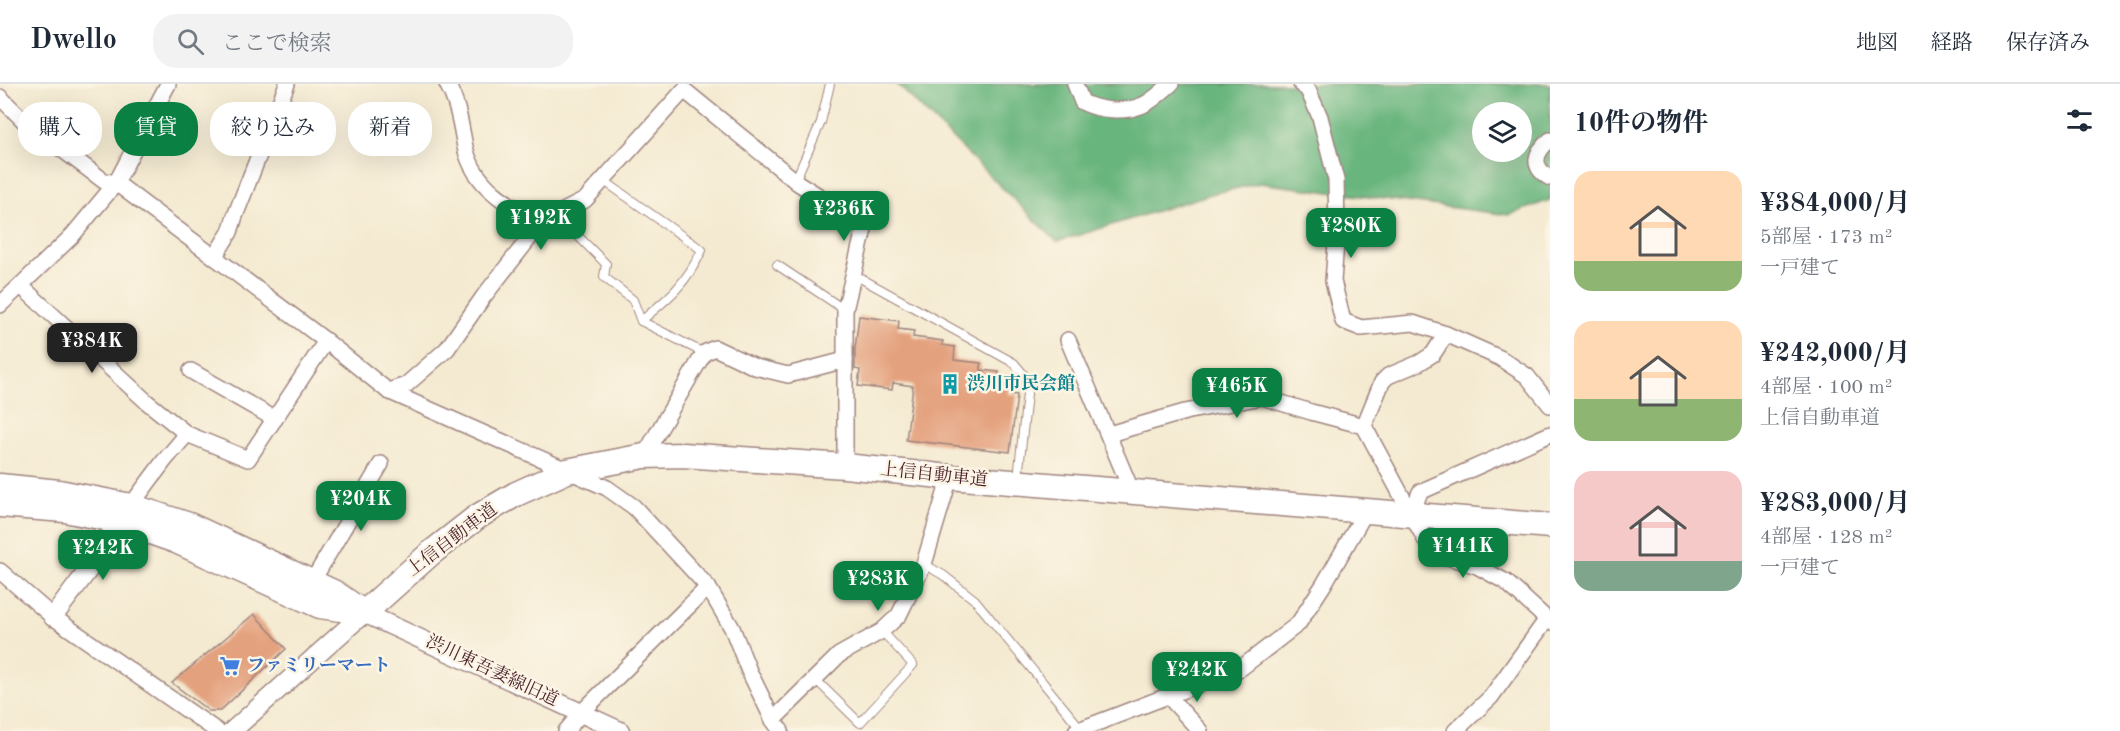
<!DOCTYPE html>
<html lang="ja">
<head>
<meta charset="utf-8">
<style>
  body { margin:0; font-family:"Old Standard TT","Noto Serif JP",serif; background:#f2f2f3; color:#1f2937; height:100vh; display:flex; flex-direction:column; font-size:22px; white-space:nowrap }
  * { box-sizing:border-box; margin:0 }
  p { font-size:20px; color:#747a83 }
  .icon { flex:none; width:33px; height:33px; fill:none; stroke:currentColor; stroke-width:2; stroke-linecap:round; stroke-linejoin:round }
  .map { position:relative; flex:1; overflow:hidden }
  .panel { display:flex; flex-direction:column; background:#fff; width:570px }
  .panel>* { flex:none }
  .top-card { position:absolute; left:18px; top:18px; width:570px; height:54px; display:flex; gap:12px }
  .fabs { position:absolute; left:1472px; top:18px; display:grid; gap:12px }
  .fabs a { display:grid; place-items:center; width:60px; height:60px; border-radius:50%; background:#fff; box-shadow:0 6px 24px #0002; font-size:30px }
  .price { position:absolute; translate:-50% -51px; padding:0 14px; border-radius:12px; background:#0b8043; color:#fff; font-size:20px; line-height:39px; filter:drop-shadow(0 2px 3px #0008) }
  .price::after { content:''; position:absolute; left:50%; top:36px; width:18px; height:14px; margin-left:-9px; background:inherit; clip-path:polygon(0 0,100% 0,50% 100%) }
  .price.selected { background:#222; color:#fff }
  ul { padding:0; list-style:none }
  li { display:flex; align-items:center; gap:18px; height:150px; padding:0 24px }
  li span { display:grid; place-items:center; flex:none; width:168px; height:120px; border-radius:18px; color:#555 }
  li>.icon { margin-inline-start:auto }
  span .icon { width:72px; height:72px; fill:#fffc; stroke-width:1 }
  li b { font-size:26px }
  h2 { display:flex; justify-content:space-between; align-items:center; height:72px; padding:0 24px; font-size:26px }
  .pill { padding:0 21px; border-radius:24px; background:#fff; box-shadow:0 6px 24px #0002; font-size:21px; line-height:54px }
  .pill.selected { background:#0b8043; color:#fff }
  header { display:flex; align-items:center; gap:36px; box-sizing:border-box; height:84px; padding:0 30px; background:#fff; border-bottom:2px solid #e0e1e3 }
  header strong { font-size:28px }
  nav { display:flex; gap:33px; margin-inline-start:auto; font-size:21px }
  .search { width:420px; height:54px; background:#f2f2f3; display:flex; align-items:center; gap:15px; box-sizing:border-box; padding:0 21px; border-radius:24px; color:#747a83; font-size:22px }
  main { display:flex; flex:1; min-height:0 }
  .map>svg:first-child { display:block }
  .forest { fill:#69b57e; stroke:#5a6a54; stroke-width:1.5; fill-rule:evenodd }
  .building { fill:#e4a17e }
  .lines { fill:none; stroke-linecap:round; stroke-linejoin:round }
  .service-casing { stroke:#9f847e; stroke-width:10 }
  .minor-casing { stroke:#9f847e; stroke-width:18 }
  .tertiary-casing { stroke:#9f847e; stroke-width:21 }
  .trunk-casing { stroke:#9f847e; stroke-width:27 }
  .service { stroke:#fff; stroke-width:8 }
  .minor { stroke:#fff; stroke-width:15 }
  .tertiary { stroke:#fff; stroke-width:18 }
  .trunk { stroke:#fff; stroke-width:24 }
  .labels { text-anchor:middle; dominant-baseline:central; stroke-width:5; stroke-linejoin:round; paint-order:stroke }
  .culture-label { font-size:18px; font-weight:bold; fill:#0d838f; stroke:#fcf5e5; text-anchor:start }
  .street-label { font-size:18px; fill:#4a1f2b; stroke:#fcf5e5 }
  .shop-label { font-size:18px; font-weight:bold; fill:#366cbe; stroke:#fcf5e5; text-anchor:start }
</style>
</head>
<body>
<header>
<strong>Dwello</strong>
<div class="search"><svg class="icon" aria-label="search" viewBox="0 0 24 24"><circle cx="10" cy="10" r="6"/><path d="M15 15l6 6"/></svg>ここで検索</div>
<nav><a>地図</a><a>経路</a><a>保存済み</a></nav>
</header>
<main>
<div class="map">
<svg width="1550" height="647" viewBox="0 0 1550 647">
  <rect width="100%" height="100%" fill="#fcf5e5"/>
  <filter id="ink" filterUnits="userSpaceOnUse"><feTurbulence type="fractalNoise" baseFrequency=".0167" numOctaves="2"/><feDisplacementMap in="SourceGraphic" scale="12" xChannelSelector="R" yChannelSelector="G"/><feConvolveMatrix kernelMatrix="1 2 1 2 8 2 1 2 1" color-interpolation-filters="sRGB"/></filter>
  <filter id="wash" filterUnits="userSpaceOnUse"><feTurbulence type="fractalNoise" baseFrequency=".008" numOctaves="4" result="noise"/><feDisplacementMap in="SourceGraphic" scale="24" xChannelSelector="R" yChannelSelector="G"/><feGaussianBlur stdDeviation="1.35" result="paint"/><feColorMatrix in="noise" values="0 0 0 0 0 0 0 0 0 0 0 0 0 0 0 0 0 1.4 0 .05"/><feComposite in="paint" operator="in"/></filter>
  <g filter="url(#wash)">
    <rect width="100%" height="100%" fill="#f4ead1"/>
    <path class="forest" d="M 897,0 L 1550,0 L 1550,116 L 1509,131 L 1260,99 L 1211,110 L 1057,158 ZM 1482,28 L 1521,28 L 1521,68 L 1482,68 Z"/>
    <g id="blocks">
      <g class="building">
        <path d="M 859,232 L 899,237 L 898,245 L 914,247 L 913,253 L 943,257 L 942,261 L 955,263 L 954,276 L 981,279 L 981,286 L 999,288 L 997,302 L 1010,304 L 1009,310 L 1017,311 L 1010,368 L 906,356 L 913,302 L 893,299 L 892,306 L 858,302 L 860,286 L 855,285 L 855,265 Z"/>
        <path d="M 254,530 L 286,565 L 220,627 L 209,627 L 172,599 Z"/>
      </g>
    </g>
  </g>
  <g filter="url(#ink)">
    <use href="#blocks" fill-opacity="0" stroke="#9f847e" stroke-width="1.5"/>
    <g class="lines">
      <g class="service-casing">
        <g id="service">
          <path d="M 603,96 L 702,166 C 686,200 669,214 641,237"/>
          <path d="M 795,97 L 821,38 L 830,0"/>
          <path d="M 557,131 L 606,180 L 604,193 L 633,216 L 641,237 L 704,269"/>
          <path d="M 777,181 L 845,226"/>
          <path d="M 853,190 L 1014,279 L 1025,292 L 1027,310 L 1018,394"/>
          <path d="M 924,480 L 943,491 L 975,516 L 1082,646"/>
          <path d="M 815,595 L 860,639 L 913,581 L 882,547"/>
        </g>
      </g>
      <g class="minor-casing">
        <g id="minor">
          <path d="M 447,0 C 458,19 461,42 465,63 C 474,103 509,122 542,138"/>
          <path d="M 1075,0 L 1082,18 C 1100,27 1124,29 1143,21 C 1154,16 1162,7 1171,0"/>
          <path d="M 1301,0 L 1308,6 L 1320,33 L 1336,96 L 1337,147 L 1333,197 L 1343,237 L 1361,244 L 1413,239 L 1446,250 L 1500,274 L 1527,292 L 1550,321"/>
          <path d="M 0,13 L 23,36 L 104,97 L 116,99 L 326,257 L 388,307 L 607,404 L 634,423 L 708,503 L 732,544 L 749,587 L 773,636 L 781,647"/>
          <path d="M 1550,56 C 1534,69 1531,83 1550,94"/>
          <path d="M 215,172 L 230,148 L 235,132 L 287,0"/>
          <path d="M 21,202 L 147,318 L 187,350 L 248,375 L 326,257"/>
          <path d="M 0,221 L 72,152 L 116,99 L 168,0"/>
          <path d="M 1446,250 L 1433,270 L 1419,279 L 1388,292 L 1382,298 L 1364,342 L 1426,457 L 1438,470 L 1477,482 L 1506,498 L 1550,538"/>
          <path d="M 1068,256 L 1132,408"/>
          <path d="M 191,287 L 275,335"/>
          <path d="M 388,307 L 406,301 L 447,265 L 484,212 L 542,138 L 585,116 L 684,6 L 798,99 L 865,141 L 845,226 L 845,382"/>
          <path d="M 1109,350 L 1185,328 L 1262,313 L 1311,328 L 1364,342"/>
          <path d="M 644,372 L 704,269 L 715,264 L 755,283 L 788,291 L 845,276"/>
          <path d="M 126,428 L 164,377 L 187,350"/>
          <path d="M 1411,431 L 1420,408 L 1550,350"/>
          <path d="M 0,487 L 53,533 L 217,647"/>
          <path d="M 312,498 L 381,380"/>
          <path d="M 1169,613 L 1200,647"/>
          <path d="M 773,636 L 839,571 L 882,547 L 899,531 L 924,480 L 950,393"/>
          <path d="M 566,647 L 582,628 L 708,503"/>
          <path d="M 1076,647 L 1241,584 L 1298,540 L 1324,500 L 1366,427"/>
          <path d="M 1455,647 L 1491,613 L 1547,535"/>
        </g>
      </g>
      <g class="tertiary-casing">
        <g id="tertiary">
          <path d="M 53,533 L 92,481 L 119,437"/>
          <path d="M 232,647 L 364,529 L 620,647"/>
        </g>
      </g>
      <g class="trunk-casing">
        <g id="trunk">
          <path d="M 0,402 L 59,408 L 131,422 L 189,441 L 335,509 L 364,529"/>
          <path d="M 0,421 L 65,426 L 119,437 L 176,457 L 320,522 L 355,527"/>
          <path d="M 364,529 L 431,469 L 477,433 L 516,410 L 567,387 L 644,372 L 683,371 L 845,382 L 950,393 L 1550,442"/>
        </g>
      </g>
      <use href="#service" class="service"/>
      <use href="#minor" class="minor"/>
      <use href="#tertiary" class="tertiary"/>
      <use href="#trunk" class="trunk"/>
    </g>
  </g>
  <defs>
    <g id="building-bare" transform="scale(1.62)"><path d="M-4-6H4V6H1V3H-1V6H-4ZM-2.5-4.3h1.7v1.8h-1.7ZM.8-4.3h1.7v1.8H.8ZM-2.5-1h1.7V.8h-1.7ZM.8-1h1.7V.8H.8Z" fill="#0f9aa8" stroke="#fcf5e5" stroke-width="2.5" paint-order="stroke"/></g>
    <g id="supermarket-bare" transform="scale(1.62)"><path d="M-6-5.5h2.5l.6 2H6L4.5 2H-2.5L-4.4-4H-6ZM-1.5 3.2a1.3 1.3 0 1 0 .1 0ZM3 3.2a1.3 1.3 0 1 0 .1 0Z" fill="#3f7fe0" stroke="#fcf5e5" stroke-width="2.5" paint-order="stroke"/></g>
  </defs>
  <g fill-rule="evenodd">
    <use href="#building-bare" x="950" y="300"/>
    <use href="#supermarket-bare" x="230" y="582"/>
  </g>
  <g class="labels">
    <g class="culture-label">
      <text x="967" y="300">渋川市民会館</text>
    </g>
    <g class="street-label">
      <text transform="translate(934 391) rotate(6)">上信自動車道</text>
      <text transform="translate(452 456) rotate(-37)">上信自動車道</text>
      <text transform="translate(492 587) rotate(25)">渋川東吾妻線旧道</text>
    </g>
    <g class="shop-label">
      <text x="247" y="582">ファミリーマート</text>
    </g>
  </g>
</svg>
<div class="fabs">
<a><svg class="icon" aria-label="layers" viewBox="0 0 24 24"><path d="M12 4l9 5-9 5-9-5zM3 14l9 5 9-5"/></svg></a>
</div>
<b class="price" style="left:844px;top:158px">¥236K</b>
<b class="price" style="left:541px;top:167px">¥192K</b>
<b class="price" style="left:1351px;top:175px">¥280K</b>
<b class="price selected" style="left:92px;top:290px">¥384K</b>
<b class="price" style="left:1237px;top:335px">¥465K</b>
<b class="price" style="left:361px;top:448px">¥204K</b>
<b class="price" style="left:1463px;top:495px">¥141K</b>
<b class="price" style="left:103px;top:497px">¥242K</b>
<b class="price" style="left:878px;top:528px">¥283K</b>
<b class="price" style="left:1197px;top:619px">¥242K</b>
<div class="top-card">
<a class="pill">購入</a>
<a class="pill selected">賃貸</a>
<a class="pill">絞り込み</a>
<a class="pill">新着</a>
</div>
</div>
<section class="panel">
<h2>10件の物件<svg class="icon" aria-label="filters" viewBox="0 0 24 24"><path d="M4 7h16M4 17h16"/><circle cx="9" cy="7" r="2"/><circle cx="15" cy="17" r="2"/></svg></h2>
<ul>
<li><span style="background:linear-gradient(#ffd9b3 75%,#8fb573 0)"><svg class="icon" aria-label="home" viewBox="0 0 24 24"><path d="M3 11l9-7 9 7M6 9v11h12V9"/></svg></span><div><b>¥384,000/月</b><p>5部屋 · 173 m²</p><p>一戸建て</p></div></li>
<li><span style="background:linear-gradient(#ffd9b3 65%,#8fb573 0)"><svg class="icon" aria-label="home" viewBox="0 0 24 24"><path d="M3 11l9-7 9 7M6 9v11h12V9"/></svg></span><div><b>¥242,000/月</b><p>4部屋 · 100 m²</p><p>上信自動車道</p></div></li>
<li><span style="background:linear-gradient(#f6c9c9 75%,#7fa58c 0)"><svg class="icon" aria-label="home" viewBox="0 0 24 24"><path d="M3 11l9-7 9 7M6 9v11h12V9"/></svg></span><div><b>¥283,000/月</b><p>4部屋 · 128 m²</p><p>一戸建て</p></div></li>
</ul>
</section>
</main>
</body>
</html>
